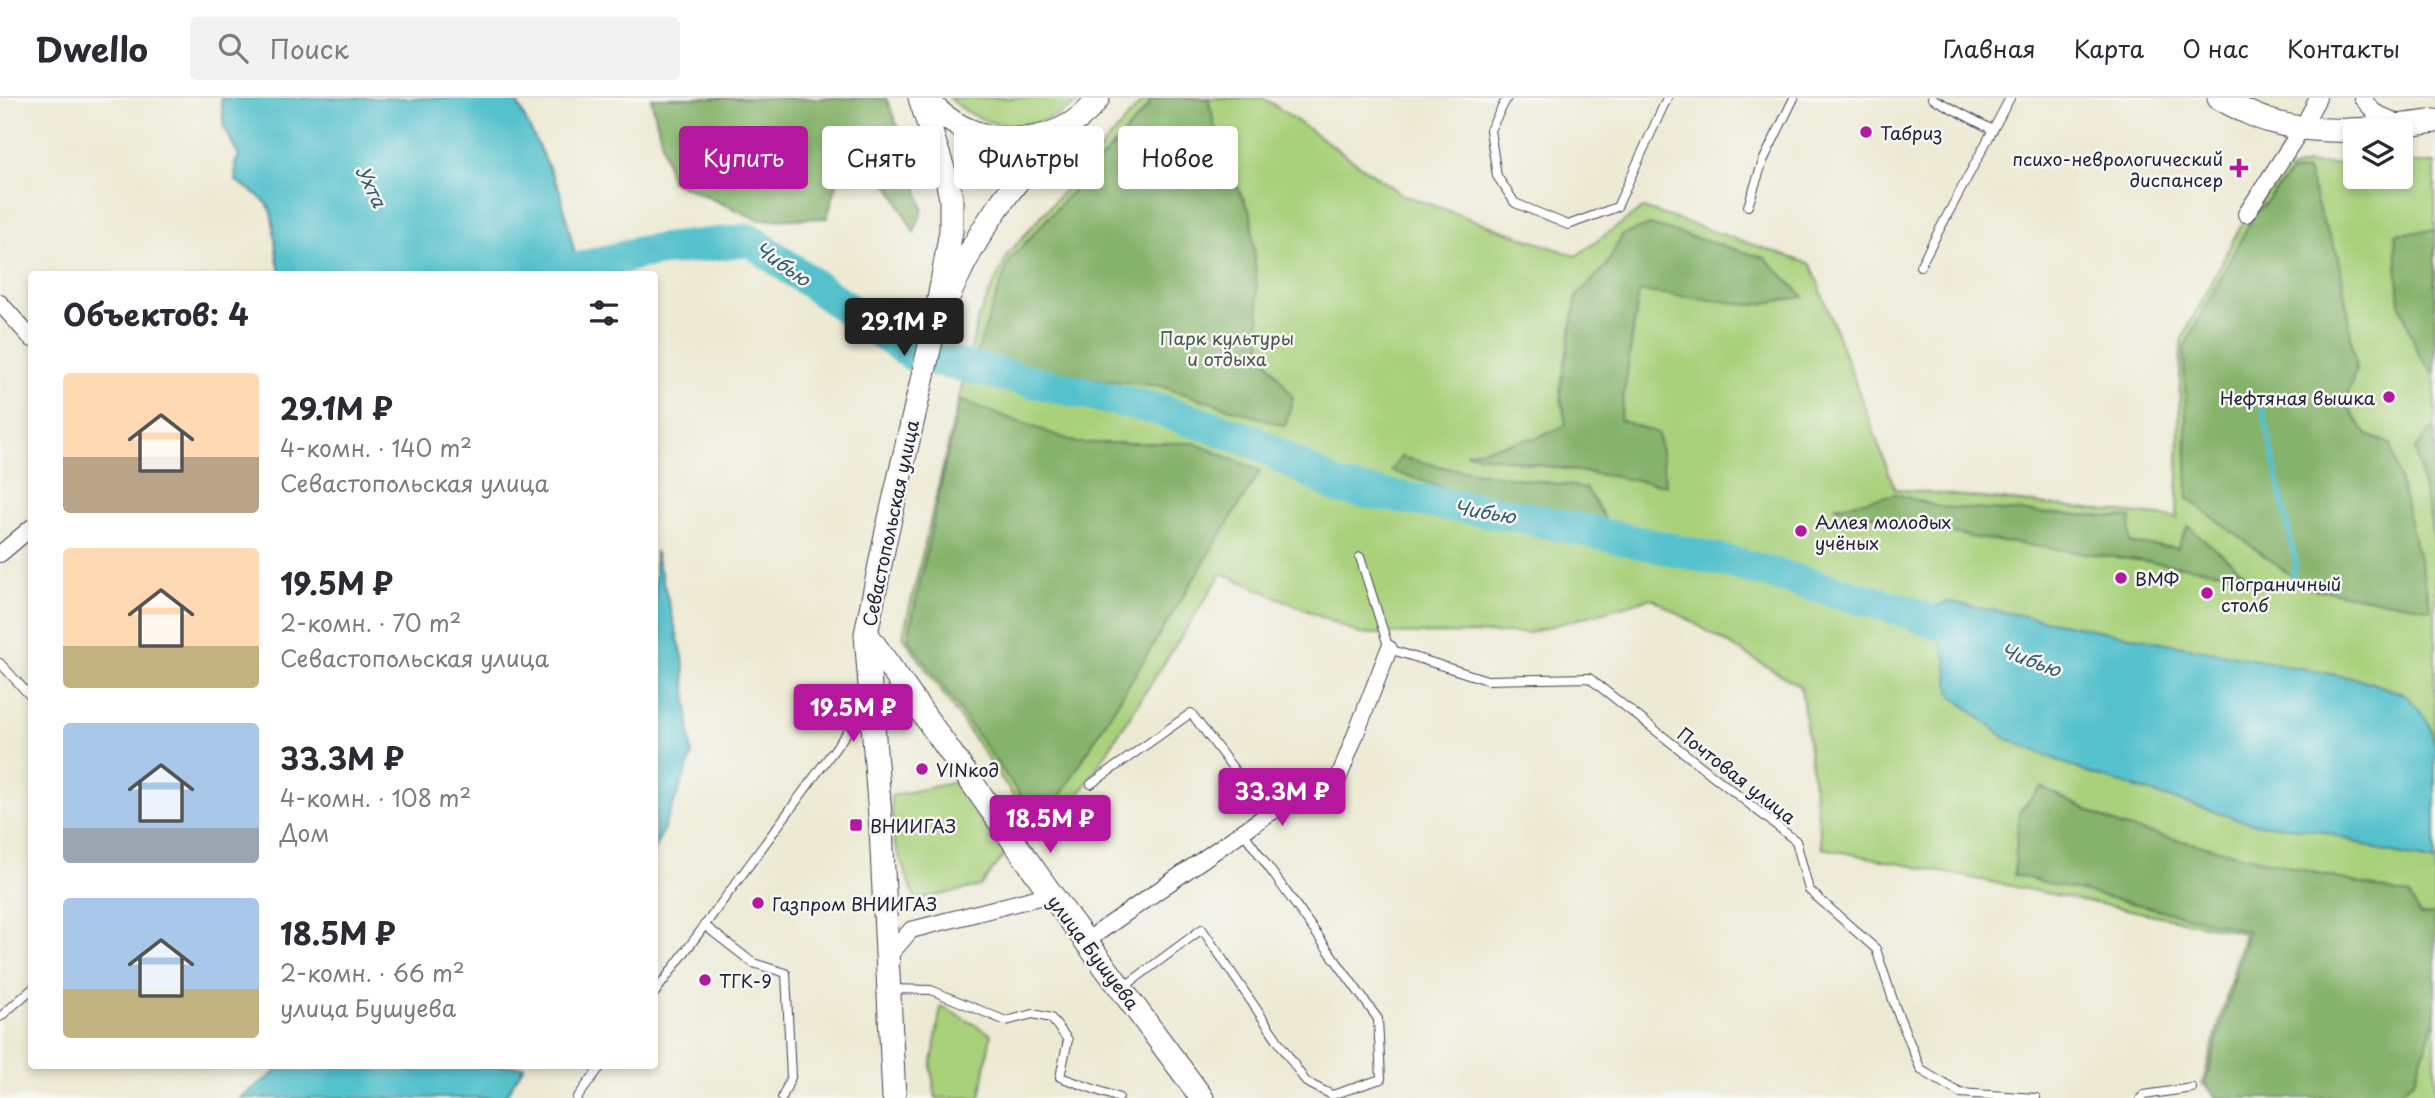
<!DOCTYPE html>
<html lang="ru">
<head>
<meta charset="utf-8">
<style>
  body { margin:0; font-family:"Playpen Sans",sans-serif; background:#f2f2f3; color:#2b2b33; height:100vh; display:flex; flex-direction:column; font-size:26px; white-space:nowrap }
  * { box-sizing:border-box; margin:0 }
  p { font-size:23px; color:#7c7c81 }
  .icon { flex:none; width:38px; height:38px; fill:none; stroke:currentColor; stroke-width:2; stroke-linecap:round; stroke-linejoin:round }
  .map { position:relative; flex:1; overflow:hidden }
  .sheet { position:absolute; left:28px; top:173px; width:630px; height:798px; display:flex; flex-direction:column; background:#fff; border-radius:7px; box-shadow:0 4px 10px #0003 }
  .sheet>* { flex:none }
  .hud { position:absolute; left:679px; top:28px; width:665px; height:63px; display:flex; gap:14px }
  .tools { position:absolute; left:2343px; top:21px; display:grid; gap:14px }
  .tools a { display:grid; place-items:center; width:70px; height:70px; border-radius:7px; background:#fff; box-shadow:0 4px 10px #0003; font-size:35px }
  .price { position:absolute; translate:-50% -60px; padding:0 16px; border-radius:7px; background:#b5179e; color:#fff; font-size:23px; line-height:46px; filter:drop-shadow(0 2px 4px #0008) }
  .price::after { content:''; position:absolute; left:50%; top:42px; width:21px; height:16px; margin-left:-10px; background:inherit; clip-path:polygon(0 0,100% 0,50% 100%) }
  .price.on { background:#222; color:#fff }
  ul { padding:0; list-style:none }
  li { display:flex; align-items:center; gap:21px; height:175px; padding:0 35px }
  li span { display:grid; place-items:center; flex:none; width:196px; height:140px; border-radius:7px; color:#555 }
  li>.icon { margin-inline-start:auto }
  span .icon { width:84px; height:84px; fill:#fffc; stroke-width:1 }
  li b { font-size:30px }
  h2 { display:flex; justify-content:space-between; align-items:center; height:84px; padding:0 35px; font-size:30px }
  .chip { padding:0 24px; border-radius:7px; background:#fff; box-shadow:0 4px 10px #0003; font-size:24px; line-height:63px }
  .chip.on { background:#b5179e; color:#fff }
  header { display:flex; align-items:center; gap:42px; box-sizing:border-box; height:98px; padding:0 35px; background:#fff; border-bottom:2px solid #e1e1e2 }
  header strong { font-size:33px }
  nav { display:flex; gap:38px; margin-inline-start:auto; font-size:24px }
  .search { width:490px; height:63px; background:#f2f2f3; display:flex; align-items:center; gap:18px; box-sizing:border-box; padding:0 24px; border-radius:7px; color:#7c7c81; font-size:26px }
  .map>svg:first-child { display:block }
  .green { fill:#a9d17c; stroke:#667a5c; stroke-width:2 }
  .forest { fill:#86b36c; stroke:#546a54; stroke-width:2 }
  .water { fill:#54c1cc; stroke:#3b7284; stroke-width:2 }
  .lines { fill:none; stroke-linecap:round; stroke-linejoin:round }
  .stream { stroke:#54c1cc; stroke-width:5 }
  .river { stroke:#54c1cc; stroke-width:33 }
  .lane-casing { stroke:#404052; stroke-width:10 }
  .street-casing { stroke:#404052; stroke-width:18 }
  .secondary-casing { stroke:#404052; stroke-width:25 }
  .lane { stroke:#fff; stroke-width:8 }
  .street { stroke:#fff; stroke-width:16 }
  .secondary { stroke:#fff; stroke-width:23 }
  .poi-dot { fill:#b5179e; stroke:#f6f6f2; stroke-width:2.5 }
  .labels { text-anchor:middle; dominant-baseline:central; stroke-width:5; stroke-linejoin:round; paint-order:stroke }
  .poi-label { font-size:18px; fill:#22223b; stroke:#f6f6f2; text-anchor:start }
  .park-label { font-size:18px; fill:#4a574e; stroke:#f6f6f2 }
  .street-label { font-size:18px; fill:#22223b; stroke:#f6f6f2 }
  .water-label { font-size:19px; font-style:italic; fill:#345a6e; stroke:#f6f6f2 }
</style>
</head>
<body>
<header>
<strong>Dwello</strong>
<div class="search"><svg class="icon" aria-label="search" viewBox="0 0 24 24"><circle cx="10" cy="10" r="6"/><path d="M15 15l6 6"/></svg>Поиск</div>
<nav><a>Главная</a><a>Карта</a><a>О нас</a><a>Контакты</a></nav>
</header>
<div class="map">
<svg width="2435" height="1000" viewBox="0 0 2435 1000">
  <rect width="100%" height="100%" fill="#f6f6f2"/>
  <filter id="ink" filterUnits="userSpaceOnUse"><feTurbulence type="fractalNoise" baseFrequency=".0143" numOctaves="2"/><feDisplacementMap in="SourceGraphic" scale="14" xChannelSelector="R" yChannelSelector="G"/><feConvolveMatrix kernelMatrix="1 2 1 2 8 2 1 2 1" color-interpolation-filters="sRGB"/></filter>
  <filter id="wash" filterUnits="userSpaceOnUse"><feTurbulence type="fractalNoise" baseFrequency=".00686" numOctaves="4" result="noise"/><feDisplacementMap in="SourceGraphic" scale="28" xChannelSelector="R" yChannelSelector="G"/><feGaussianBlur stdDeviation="1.57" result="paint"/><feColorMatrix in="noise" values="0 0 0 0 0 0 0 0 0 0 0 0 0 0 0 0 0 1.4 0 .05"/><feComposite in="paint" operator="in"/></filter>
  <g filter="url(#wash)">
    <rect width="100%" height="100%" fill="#edead4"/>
    <g class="green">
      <path d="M 949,0 L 1083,0 C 1040,35 992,38 949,0 Z"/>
      <path d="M 1145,0 L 1264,0 L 1403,97 L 1576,158 L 1643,110 L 1811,166 L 1895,391 L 2177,420 L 2181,243 L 2240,129 L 2283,74 L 2308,66 L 2355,66 L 2356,79 L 2401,79 L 2401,65 L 2435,65 L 2435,1000 L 2225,1000 L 2202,986 L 2244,835 L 1822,750 L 1801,589 L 1652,500 L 1528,535 L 1360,536 L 1222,475 L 1076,702 L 1039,735 L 903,538 L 978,220 L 1008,156 Z"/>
      <path d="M 955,684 L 1005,757 L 980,788 L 916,802 L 894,745 L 891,698 Z"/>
      <path d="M 941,908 L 991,936 L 980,1000 L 936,1000 L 931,971 Z"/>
    </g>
    <g class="forest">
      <path d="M 651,0 L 886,0 L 907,51 L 923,111 L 914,135 L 891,90 L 848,50 L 827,120 L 759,122 L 671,83 Z"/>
      <path d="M 1151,0 L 1208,0 L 1223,60 L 1251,116 L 1262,254 L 1293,300 L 1285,328 L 1160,288 L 1094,281 L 976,256 L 1009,163 L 1148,9 Z"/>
      <path d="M 2307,73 L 2323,125 L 2339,159 L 2356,271 L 2345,305 L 2367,337 L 2391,346 L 2431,511 L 2308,490 L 2188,401 L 2184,250 L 2252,120 L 2291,75 Z"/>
      <path d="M 1650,127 L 1765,160 L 1804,199 L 1753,207 L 1639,193 L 1620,322 L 1658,335 L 1666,387 L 1465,355 L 1539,339 L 1566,327 L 1560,293 L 1577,198 L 1607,167 L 1622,137 Z"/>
      <path d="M 2435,132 L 2435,278 L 2418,255 L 2400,206 L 2395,136 Z"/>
      <path d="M 959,302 L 1078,345 L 1194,345 L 1260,373 L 1042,728 L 908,540 Z"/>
      <path d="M 2435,329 L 2435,445 L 2415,351 Z"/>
      <path d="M 1401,359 L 1447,370 L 1586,390 L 1607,424 L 1493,405 L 1391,373 Z"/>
      <path d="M 1896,396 L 1939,409 L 2131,420 L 2129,445 L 2177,450 L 2188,428 L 2247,477 L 1975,440 L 1834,409 Z"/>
      <path d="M 2041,689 L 2120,728 L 2409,797 L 2420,817 L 2435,816 L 2435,920 L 2414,983 L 2391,1000 L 2216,1000 L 2205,985 L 2248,833 L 2014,777 L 2019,714 Z"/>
    </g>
    <g class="water">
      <path d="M 221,0 L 515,0 L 560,93 L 580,177 L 281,177 C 274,157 276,128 270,111 C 265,100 246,90 236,83 L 235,66 L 239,58 L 224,29 Z"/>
      <path d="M 655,453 L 683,559 L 692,659 L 655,752 Z"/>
      <path d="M 1949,504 L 2363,582 L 2407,597 L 2429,625 L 2435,648 L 2435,764 L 2382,753 L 2322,733 L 2251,725 L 2088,675 L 2005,640 L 1951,597 L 1946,561 L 1939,539 L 1929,536 L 1932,509 Z"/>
      <path d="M 279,968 L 524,968 L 504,1000 L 240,1000 L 273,976 Z"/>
    </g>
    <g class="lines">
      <path class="stream" d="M 2263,311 L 2296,467 L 2292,482"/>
      <path class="river" d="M 553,177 L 643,154 L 750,142 L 913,257 L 1157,311 L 1251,342 L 1340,390 L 1514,417 L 1738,466 L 1899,511 L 1973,539"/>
    </g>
  </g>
  <g filter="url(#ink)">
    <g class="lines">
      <g class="lane-casing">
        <g id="lane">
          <path d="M 1507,0 L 1490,32 L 1497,78 L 1515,105 L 1568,127 L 1617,109 L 1667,0"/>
          <path d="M 1932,0 L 1993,32"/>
          <path d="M 1748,108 L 1763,63 L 1794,0"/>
          <path d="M 1920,168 L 2010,0"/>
          <path d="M 1360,459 L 1389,551 L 1487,582 L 1589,580 L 1796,743 L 1809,792 L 1876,851 L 1896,911 L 1921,972 L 1960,995 L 2036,1000"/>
          <path d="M 0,565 L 32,600"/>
          <path d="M 1091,686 L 1191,615 L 1268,716"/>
          <path d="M 704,827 L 753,865 L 786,875 L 791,979 L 782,1000"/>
          <path d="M 1124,889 L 1202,831 L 1306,984 L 1332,997 L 1381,981 L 1378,921 L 1243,734"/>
          <path d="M 892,891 L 931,892 L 1006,923 L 1033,916 L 1051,920 L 1068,942 L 1060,979 L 1119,1000"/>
          <path d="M 654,896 L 865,610"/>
          <path d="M 0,919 L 32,891"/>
          <path d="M 577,1000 L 601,968"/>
          <path d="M 2141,1000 L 2144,997 L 2192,990"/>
        </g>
      </g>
      <g class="street-casing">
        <g id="street">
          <path d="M 2362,0 L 2374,14 L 2403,27"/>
          <path d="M 2246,116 L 2302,30 L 2318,0"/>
          <path d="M 0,205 L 32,241"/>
          <path d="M 0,456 L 32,429"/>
          <path d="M 1086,843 L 1268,716 L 1339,679 L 1389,551"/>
          <path d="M 887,860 L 911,832 L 1051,796"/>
        </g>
      </g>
      <g class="secondary-casing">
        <g id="secondary">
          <path d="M 926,0 C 967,53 1059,57 1098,0"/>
          <path d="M 2219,0 C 2236,9 2254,19 2273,24 C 2325,39 2383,30 2435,23"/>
          <path d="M 950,195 C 979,129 1013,85 1061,32"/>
          <path d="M 868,538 L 1051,796 L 1202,1000"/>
          <path d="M 894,1000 L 881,731 L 866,536 L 885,442 L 934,230 L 951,133 L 951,101 L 948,86 L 920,0"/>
        </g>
      </g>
      <use href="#lane" class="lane"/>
      <use href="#street" class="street"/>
      <use href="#secondary" class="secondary"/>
    </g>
  </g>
  <g class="poi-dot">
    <circle cx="1866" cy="34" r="7"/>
    <path d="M2235.5 59.5h7v7h7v7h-7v7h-7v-7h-7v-7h7z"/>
    <circle cx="2389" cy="299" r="7"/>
    <circle cx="1801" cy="433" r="7"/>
    <circle cx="2121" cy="480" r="7"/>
    <circle cx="2207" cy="495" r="7"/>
    <circle cx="922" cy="671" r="7"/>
    <rect x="849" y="720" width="14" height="14" rx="3.5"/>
    <circle cx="758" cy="805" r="7"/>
    <circle cx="705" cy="882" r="7"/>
  </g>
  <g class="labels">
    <g class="poi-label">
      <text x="1880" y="34">Табриз</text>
      <text x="2223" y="60" text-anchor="end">психо-неврологический<tspan x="2223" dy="21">диспансер</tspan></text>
      <text x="2375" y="299" text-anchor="end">Нефтяная вышка</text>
      <text x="1815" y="423">Аллея молодых<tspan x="1815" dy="21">учёных</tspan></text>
      <text x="2135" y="480">ВМФ</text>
      <text x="2221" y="485">Пограничный<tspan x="2221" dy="21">столб</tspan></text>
      <text x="936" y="671">VINкод</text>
      <text x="870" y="727">ВНИИГАЗ</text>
      <text x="772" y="805">Газпром ВНИИГАЗ</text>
      <text x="719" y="882">ТГК-9</text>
    </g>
    <g class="park-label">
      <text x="1227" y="239">Парк культуры<tspan x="1227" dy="21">и отдыха</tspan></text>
    </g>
    <g class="street-label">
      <text transform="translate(890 425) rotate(-78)">Севастопольская улица</text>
      <text transform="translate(1737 677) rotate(38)">Почтовая улица</text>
      <text transform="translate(1094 854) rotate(53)">улица Бушуева</text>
    </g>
    <g class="water-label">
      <text transform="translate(372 88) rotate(64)">Ухта</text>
      <text transform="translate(783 165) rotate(35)">Чибью</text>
      <text transform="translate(1485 413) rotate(9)">Чибью</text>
      <text transform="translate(2031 561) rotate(20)">Чибью</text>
    </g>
  </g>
</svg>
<div class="tools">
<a><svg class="icon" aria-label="layers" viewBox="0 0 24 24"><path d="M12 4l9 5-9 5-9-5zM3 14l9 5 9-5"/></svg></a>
</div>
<b class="price on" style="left:904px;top:260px">29.1M ₽</b>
<b class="price" style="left:853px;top:646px">19.5M ₽</b>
<b class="price" style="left:1282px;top:730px">33.3M ₽</b>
<b class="price" style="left:1050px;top:757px">18.5M ₽</b>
<div class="hud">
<a class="chip on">Купить</a>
<a class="chip">Снять</a>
<a class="chip">Фильтры</a>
<a class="chip">Новое</a>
</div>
<section class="sheet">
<h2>Объектов: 4<svg class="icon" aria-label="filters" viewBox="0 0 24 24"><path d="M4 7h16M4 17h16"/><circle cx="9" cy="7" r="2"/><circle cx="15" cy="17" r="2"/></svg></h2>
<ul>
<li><span style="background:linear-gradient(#ffd9b3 60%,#b9a48a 0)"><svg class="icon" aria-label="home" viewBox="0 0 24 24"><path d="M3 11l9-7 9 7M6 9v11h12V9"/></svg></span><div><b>29.1M ₽</b><p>4-комн. · 140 m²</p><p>Севастопольская улица</p></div></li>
<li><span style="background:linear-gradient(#ffd9b3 70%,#c2b280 0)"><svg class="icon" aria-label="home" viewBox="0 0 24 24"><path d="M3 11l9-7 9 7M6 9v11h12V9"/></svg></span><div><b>19.5M ₽</b><p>2-комн. · 70 m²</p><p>Севастопольская улица</p></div></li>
<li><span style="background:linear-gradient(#a9c7e8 75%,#9aa5b1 0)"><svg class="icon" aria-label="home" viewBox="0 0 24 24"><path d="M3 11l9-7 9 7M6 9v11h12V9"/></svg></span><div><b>33.3M ₽</b><p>4-комн. · 108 m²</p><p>Дом</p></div></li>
<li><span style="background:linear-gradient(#a9c7e8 65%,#c2b280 0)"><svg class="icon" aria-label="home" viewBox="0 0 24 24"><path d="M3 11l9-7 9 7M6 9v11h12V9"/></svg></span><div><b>18.5M ₽</b><p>2-комн. · 66 m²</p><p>улица Бушуева</p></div></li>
</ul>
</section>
</div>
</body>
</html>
